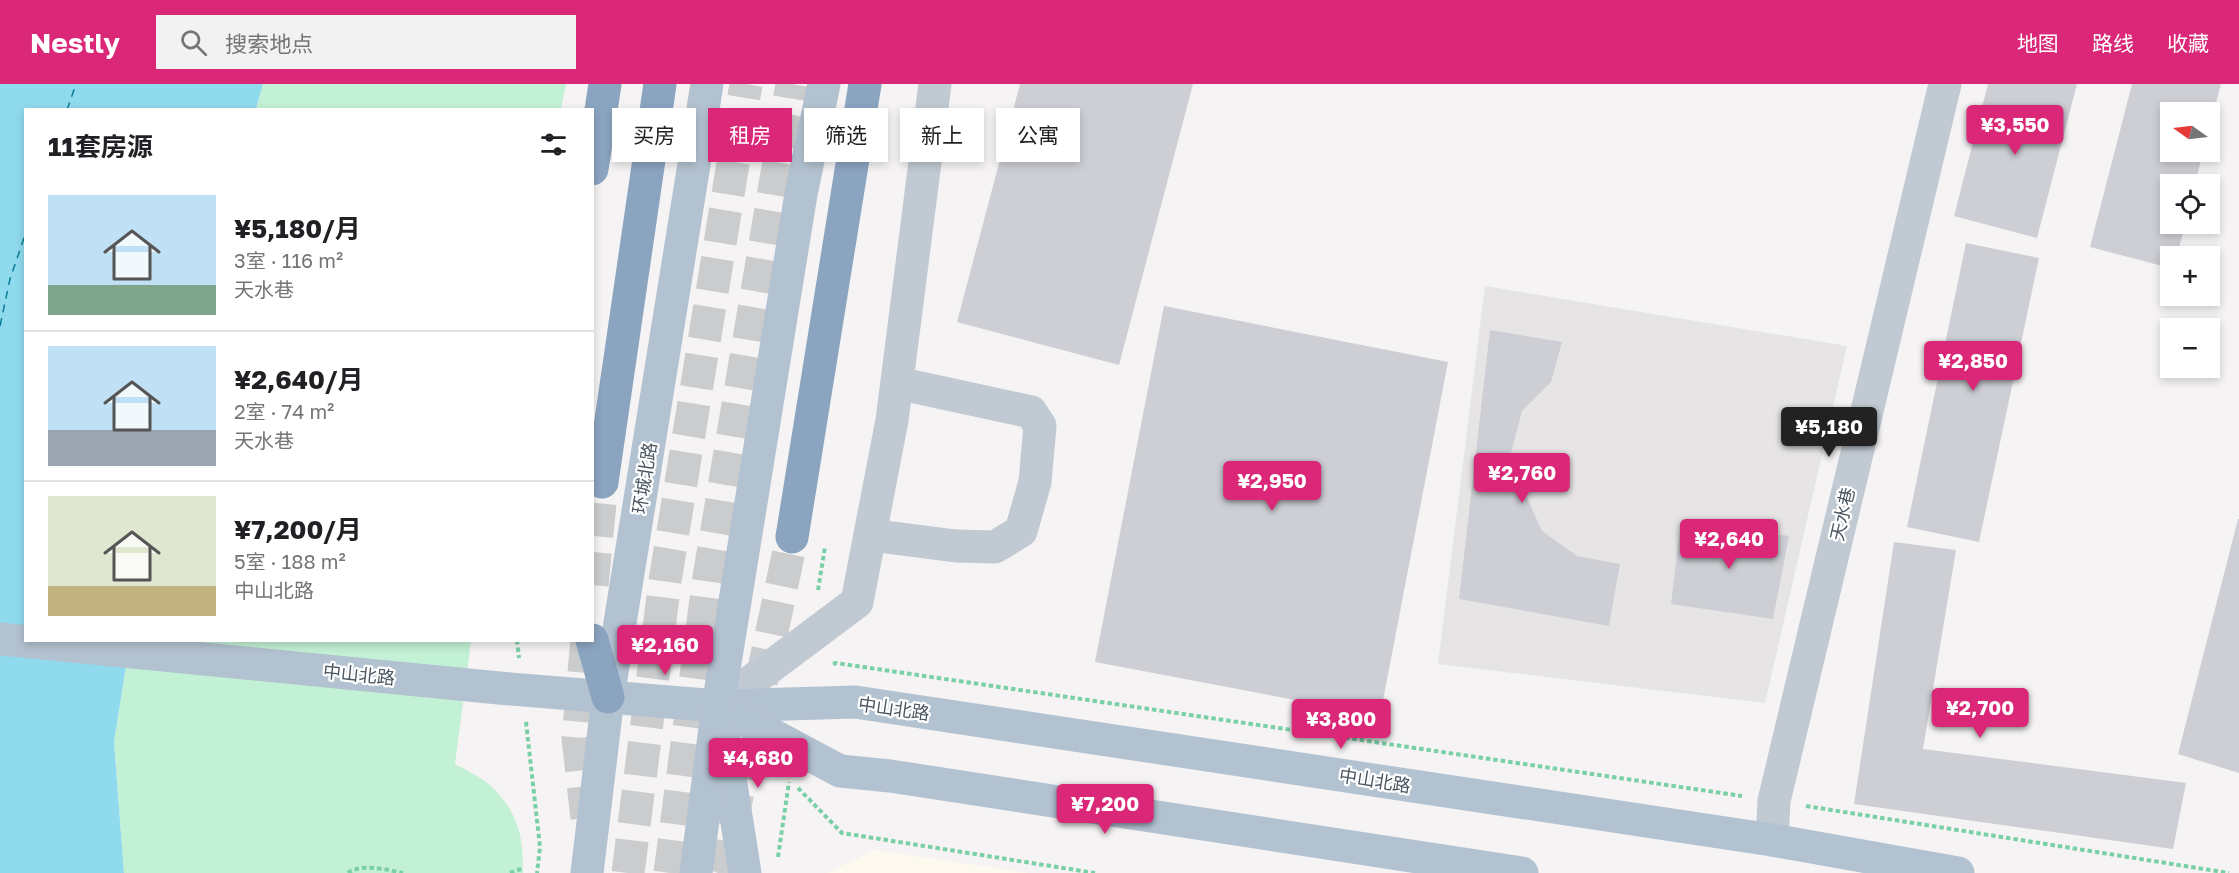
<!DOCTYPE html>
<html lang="zh">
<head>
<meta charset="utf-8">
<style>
  body { margin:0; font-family:"Golos Text","Noto Sans SC",sans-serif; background:#f2f2f2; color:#202124; height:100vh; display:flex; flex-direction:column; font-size:22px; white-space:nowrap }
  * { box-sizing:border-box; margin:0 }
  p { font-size:20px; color:#757577 }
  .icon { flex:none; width:33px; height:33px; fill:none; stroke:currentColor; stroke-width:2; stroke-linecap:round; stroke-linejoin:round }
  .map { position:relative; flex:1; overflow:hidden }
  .drawer { position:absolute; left:24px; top:24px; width:570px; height:534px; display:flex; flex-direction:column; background:#fff; border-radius:0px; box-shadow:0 3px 9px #0003 }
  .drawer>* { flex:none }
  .hud { position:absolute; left:612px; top:24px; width:570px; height:54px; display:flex; gap:12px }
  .needle { width:39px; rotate:284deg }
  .fabs { position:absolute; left:2160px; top:18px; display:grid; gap:12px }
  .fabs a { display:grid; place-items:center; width:60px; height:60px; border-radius:0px; background:#fff; box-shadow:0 3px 9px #0003; font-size:30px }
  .price { position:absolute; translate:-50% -51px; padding:0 14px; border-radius:6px; background:#db2777; color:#fff; font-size:20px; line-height:39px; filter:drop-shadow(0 2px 3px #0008) }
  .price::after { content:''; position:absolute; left:50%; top:36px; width:18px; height:14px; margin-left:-9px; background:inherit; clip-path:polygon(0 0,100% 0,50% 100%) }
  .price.selected { background:#222; color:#fff }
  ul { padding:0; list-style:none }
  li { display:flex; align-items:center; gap:18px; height:150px; padding:0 24px }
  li+li { border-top:2px solid #e0e0e0 }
  li span { display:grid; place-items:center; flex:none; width:168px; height:120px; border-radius:0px; color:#555 }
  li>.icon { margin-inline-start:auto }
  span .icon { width:72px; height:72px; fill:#fffc; stroke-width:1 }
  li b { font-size:26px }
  h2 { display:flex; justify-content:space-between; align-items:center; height:72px; padding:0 24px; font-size:26px }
  .chip { padding:0 21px; border-radius:0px; background:#fff; box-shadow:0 3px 9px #0003; font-size:21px; line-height:54px }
  .chip.selected { background:#db2777; color:#fff }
  header { display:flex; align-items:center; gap:36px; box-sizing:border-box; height:84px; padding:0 30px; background:#db2777; color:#fff }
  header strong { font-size:28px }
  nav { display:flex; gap:33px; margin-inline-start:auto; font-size:21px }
  .search { width:420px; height:54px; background:#f2f2f2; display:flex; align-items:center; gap:15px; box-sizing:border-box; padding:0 21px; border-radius:0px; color:#757577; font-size:22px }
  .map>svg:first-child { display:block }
  .commercial { fill:#fdf9ef }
  .education { fill:#e6e4e5 }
  .green { fill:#c3f1d5 }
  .water { fill:#90daee }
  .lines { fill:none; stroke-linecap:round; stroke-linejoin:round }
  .ferry { stroke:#0c7c9b; stroke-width:1.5; stroke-dasharray:8 6; stroke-linecap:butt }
  .building { fill:#cdcfd5 }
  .highway-tunnel { stroke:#caccce; stroke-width:33; stroke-dasharray:33 16; stroke-linecap:butt }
  .path { stroke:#7ad0a6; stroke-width:4; stroke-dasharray:4.5 3; stroke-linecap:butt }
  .minor { stroke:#c1cad2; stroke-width:33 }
  .major { stroke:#b3c2d1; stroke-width:33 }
  .highway { stroke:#8ba5c1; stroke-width:33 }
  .labels { text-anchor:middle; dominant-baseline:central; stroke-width:4.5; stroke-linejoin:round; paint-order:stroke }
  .street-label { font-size:18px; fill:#4a5661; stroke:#fff }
</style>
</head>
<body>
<header>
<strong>Nestly</strong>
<div class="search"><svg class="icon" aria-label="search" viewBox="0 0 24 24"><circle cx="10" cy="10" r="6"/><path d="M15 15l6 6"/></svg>搜索地点</div>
<nav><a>地图</a><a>路线</a><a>收藏</a></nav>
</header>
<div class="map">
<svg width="2239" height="789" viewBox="0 0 2239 789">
  <rect width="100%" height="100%" fill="#f5f3f3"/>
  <path class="commercial" d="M 875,766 L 1029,789 L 827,789 Z"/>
  <path class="education" d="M 1485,202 L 1847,262 L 1765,619 L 1438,580 Z"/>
  <g class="green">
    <path d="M 263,0 L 566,0 L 561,25 L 256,26 Z"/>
    <path d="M 130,557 L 471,557 L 455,680 C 468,687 485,695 495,706 C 520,733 523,754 523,789 L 124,789 L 114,658 Z"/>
  </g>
  <path class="water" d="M 0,0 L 263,0 L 256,25 L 26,26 L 26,556 L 130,557 L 114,658 L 124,789 L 0,789 Z"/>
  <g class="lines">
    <g class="ferry">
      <path d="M 67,26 L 76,0"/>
      <path d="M 0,242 L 10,195 L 26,148"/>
    </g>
  </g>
  <g class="building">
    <path d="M 1020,0 L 1193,0 L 1119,281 L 957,238 Z"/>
    <path d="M 1988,0 L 2077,0 L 2037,154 L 1954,132 Z"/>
    <path d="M 2132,0 L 2221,0 L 2210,41 L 2210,28 L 2170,28 L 2170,68 L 2203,68 L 2195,100 L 2170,100 L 2170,140 L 2185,140 L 2177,172 L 2170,172 L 2170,184 L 2090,163 Z"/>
    <path d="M 1966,159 L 2039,174 L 1979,458 L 1907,443 Z"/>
    <path d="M 1164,222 L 1448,278 L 1380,632 L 1095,578 Z"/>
    <path d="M 1490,246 L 1562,258 L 1551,298 L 1522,327 L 1511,369 L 1523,405 L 1542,447 L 1577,472 L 1620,480 L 1609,542 L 1459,515 Z"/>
    <path d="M 2238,435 L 2239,435 L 2239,689 L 2178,670 Z"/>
    <path d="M 1681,437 L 1789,452 L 1773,535 L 1671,520 Z"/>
    <path d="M 1894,458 L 1956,466 L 1923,665 L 2186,699 L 2173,765 L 1854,720 Z"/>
  </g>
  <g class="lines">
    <g class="highway-tunnel">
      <path d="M 592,501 L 602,398"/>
      <path d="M 587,556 L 578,654 L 587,734"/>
      <path d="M 628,789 L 665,497 L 746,0"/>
      <path d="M 670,789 L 709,493 L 792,0"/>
      <path d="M 718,789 L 724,773 L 792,453"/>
    </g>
    <g class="path">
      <path d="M 818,506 L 825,463"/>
      <path d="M 517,556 L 519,574"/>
      <path d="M 833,580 L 836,579 L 1742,712"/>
      <path d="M 526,638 L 540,763 L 537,789"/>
      <path d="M 798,704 L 842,749 L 1095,789"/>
      <path d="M 1806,722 L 2229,789"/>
      <path d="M 778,773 L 789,698"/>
      <path d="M 348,789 C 360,779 389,786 403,789"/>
      <path d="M 510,789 L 524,784"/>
    </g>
    <g class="minor">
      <path d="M 870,451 L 956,462 L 995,463 L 1021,447 L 1035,398 L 1040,342 L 1031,328 L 897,299"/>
      <path d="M 718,622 L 857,518 L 892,336 L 935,0"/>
      <path d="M 1772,756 L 1774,717 L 1945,0"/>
    </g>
    <g class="major">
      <path d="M 0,555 L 499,604 L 718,622 L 855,618 L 1772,756 L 1958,789"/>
      <path d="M 720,623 L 840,687 L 890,692 L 1522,789"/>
      <path d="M 724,656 L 745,789"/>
      <path d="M 587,789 L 608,613 L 707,0"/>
      <path d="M 696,789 L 718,622 L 801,110 L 824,0"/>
    </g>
    <g class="highway">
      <path d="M 592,85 L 605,0"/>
      <path d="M 602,398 L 660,0"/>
      <path d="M 792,453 L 865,0"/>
      <path d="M 592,556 L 608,613"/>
    </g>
  </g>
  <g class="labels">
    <g class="street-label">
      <text transform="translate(644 394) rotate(-81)">环城北路</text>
      <text transform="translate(1842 430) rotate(-77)">天水巷</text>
      <text transform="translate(359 590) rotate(6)">中山北路</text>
      <text transform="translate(894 624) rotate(8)">中山北路</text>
      <text transform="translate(1375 696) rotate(9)">中山北路</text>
    </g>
  </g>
</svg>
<div class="fabs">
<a><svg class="needle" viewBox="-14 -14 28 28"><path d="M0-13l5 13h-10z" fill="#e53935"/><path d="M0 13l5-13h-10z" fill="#757577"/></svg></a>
<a><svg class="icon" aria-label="locate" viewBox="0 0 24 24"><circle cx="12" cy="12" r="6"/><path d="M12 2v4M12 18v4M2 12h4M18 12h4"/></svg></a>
<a>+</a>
<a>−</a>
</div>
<b class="price" style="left:2015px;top:72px">¥3,550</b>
<b class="price" style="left:1973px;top:308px">¥2,850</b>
<b class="price selected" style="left:1829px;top:374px">¥5,180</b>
<b class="price" style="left:1522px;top:420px">¥2,760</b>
<b class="price" style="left:1272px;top:428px">¥2,950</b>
<b class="price" style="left:1729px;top:486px">¥2,640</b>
<b class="price" style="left:665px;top:592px">¥2,160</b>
<b class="price" style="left:1980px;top:655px">¥2,700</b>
<b class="price" style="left:1341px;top:666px">¥3,800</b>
<b class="price" style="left:758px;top:705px">¥4,680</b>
<b class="price" style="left:1105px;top:751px">¥7,200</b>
<div class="hud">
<a class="chip">买房</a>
<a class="chip selected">租房</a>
<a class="chip">筛选</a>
<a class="chip">新上</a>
<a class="chip">公寓</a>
</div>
<section class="drawer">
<h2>11套房源<svg class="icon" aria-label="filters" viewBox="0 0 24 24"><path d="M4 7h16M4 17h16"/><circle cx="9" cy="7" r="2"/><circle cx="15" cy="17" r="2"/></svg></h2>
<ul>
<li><span style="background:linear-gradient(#bfe0f5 75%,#7fa58c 0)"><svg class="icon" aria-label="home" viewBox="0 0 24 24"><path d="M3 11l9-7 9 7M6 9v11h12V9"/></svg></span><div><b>¥5,180/月</b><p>3室 · 116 m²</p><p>天水巷</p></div></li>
<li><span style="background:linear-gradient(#bfe0f5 70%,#9aa5b1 0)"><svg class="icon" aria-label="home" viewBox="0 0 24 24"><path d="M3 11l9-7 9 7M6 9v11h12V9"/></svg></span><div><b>¥2,640/月</b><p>2室 · 74 m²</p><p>天水巷</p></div></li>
<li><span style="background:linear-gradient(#dfe7d0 75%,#c2b280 0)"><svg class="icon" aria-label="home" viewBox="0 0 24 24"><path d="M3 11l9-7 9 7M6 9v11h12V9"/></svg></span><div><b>¥7,200/月</b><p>5室 · 188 m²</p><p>中山北路</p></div></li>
</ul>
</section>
</div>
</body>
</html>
